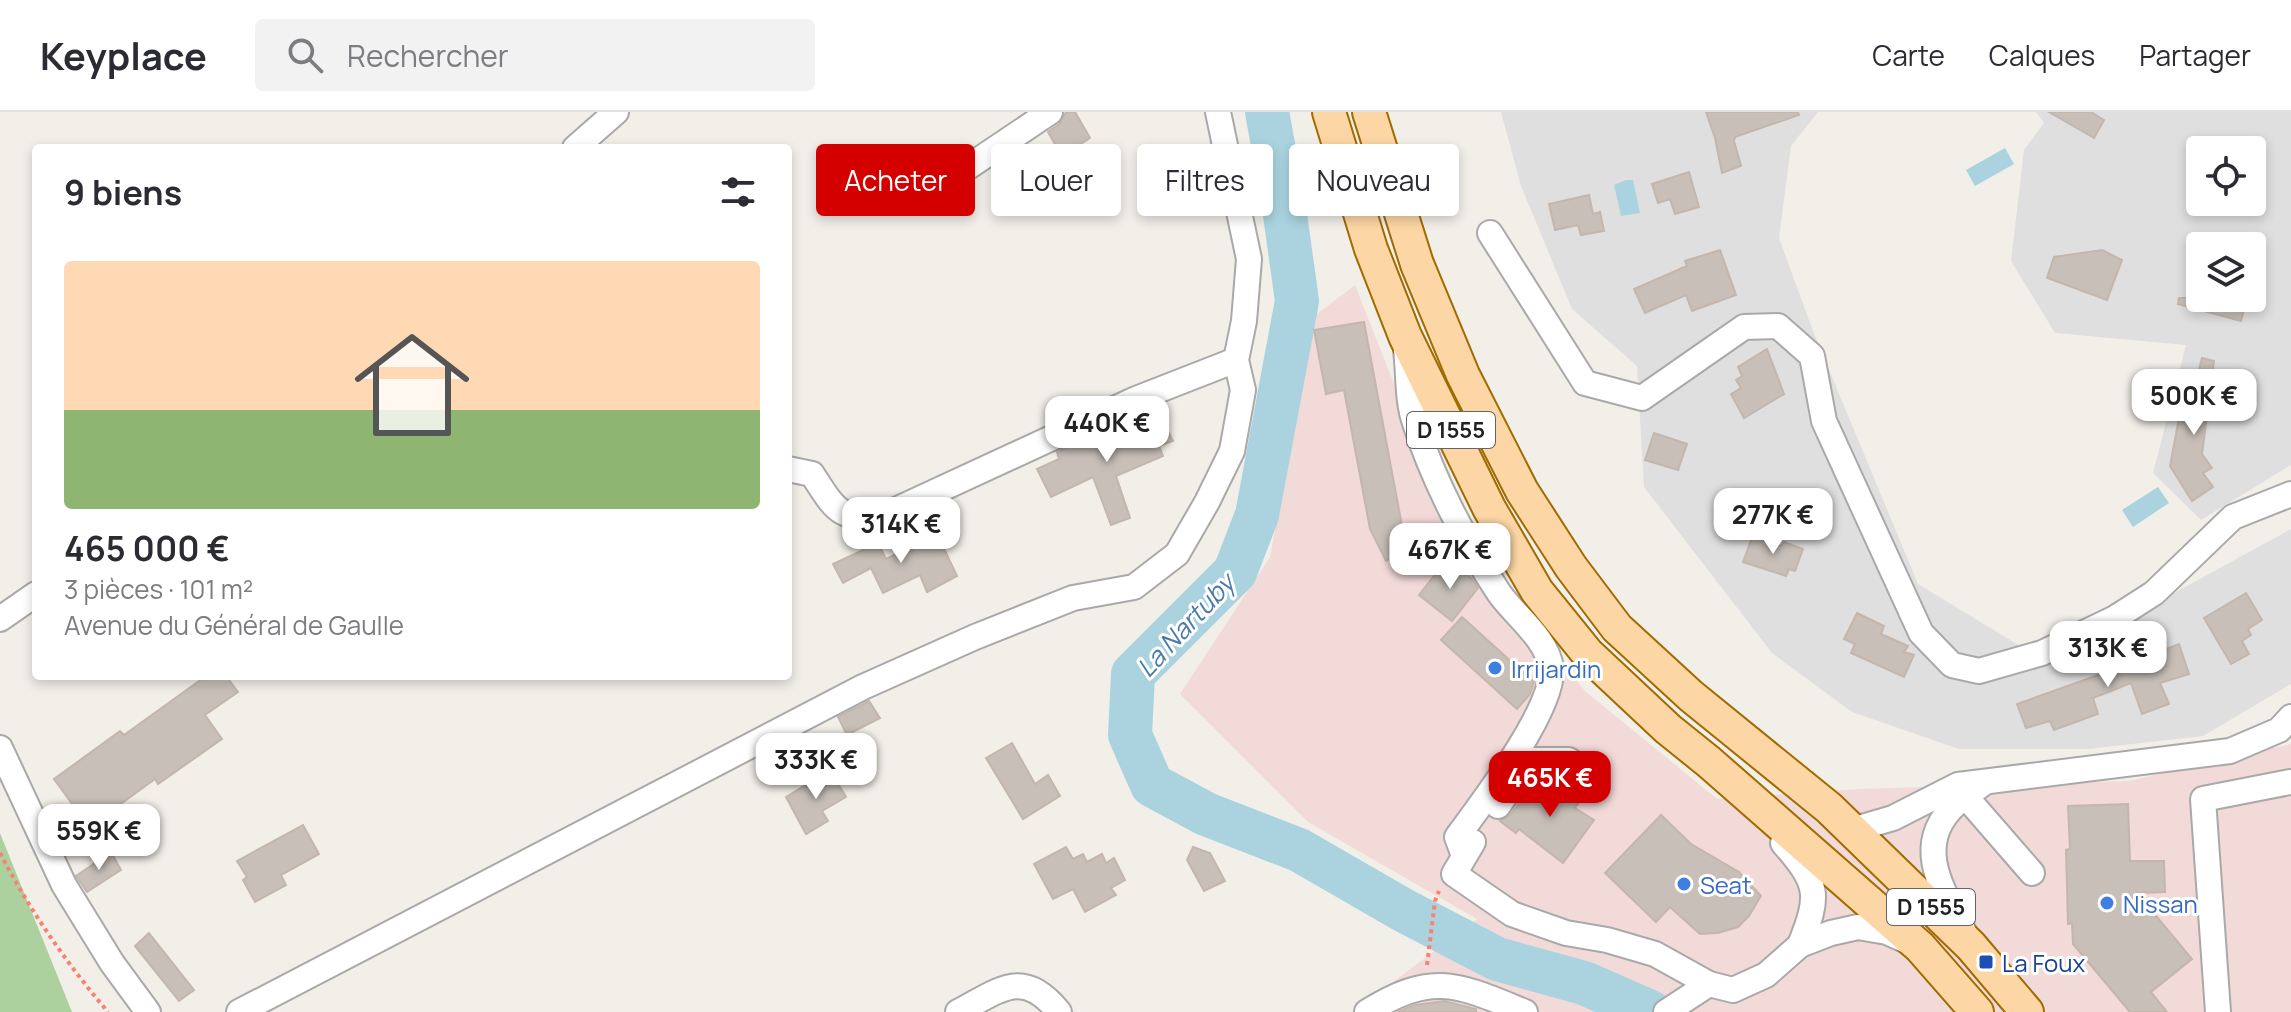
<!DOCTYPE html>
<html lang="fr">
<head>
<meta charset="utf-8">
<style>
  body { margin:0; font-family:Manrope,sans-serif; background:#f2f2f3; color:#2b2b33; height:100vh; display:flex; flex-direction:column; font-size:30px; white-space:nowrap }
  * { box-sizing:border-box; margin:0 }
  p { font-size:26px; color:#7c7c81 }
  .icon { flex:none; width:44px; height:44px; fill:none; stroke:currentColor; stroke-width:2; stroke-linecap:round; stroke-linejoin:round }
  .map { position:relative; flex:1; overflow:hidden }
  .side { position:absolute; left:32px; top:32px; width:760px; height:536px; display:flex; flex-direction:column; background:#fff; border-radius:8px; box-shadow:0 4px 12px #0003 }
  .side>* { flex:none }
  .hud { position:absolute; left:816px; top:32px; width:760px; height:72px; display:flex; gap:16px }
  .buttons { position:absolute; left:2186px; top:24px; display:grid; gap:16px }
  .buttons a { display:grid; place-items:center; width:80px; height:80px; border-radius:8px; background:#fff; box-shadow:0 4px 12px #0003; font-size:40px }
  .price { position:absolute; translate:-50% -68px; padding:0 18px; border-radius:16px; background:#fff; color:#222; font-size:26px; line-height:52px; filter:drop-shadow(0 2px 4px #0008) }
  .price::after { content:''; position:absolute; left:50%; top:48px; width:24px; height:18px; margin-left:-12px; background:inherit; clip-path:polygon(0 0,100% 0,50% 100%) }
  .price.current { background:#d40000; color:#fff }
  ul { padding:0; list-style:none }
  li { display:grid; align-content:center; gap:16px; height:424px; padding:0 32px }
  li+li { border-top:2px solid #e1e1e2 }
  li span { display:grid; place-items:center; height:248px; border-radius:8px; color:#555 }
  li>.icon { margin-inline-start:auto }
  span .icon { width:144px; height:144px; fill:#fffc; stroke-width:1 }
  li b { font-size:34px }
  h2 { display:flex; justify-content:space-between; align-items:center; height:96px; padding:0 32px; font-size:34px }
  .chip { padding:0 28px; border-radius:8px; background:#fff; box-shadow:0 4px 12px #0003; font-size:28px; line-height:72px }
  .chip.current { background:#d40000; color:#fff }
  header { display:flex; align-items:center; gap:48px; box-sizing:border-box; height:112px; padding:0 40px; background:#fff; border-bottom:2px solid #e1e1e2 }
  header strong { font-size:38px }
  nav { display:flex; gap:44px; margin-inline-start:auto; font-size:28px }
  .search { width:560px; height:72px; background:#f2f2f3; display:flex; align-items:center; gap:20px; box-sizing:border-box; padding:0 28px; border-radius:8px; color:#7c7c81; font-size:30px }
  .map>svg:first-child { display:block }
  .residential { fill:#e0dfdf; fill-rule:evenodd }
  .commercial { fill:#f2dad9 }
  .forest { fill:#add19e }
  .water { fill:#aad3df }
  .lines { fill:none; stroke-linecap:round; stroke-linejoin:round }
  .river { stroke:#aad3df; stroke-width:44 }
  .building { fill:#c7bfb8; stroke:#c4b6ab; stroke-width:2 }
  .minor-casing { stroke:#a9a9a9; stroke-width:28 }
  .major-casing { stroke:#a06b00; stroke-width:36 }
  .path { stroke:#fa8072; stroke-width:4; stroke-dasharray:4 4; stroke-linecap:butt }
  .minor { stroke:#fff; stroke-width:24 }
  .major { stroke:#fcd6a4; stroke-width:32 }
  .shop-dot { fill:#3f7fe0; stroke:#fff; stroke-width:3 }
  .transit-dot { fill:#1a4fb4; stroke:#fff; stroke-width:3 }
  .labels { text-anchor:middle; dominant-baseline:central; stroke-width:6; stroke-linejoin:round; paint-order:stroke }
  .shield { fill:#fff; stroke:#646464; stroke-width:2 }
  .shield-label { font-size:22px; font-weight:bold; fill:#222 }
  .shop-label { font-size:24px; fill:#366cbe; stroke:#fff; text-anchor:start }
  .transit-label { font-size:24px; fill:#164399; stroke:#fff; text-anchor:start }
  .water-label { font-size:26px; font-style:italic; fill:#4a7aab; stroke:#fff }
</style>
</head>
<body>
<header>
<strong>Keyplace</strong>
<div class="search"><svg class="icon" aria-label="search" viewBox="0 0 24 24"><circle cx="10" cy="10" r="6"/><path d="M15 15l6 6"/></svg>Rechercher</div>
<nav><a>Carte</a><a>Calques</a><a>Partager</a></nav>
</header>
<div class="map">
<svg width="2291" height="900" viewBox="0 0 2291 900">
  <rect width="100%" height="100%" fill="#f2efe9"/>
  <g class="residential">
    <path d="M 1501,0 L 1818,0 L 1791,34 L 1779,126 L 1813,219 L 1918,472 L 2035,543 L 2165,486 L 2291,417 L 2291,572 L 2203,624 L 2088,637 L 1959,637 L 1852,600 L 1772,541 L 1644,375 L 1637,254 L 1572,197 L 1521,74 Z"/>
    <path d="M 2036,0 L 2291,0 L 2291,353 L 2201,408 L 2153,361 L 2186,233 L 2055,221 L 2011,149 L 2024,38 L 2044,11 ZM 2200,38 L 2252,38 L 2252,90 L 2200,90 ZM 2200,134 L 2252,134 L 2252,186 L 2200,186 Z"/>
  </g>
  <path class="commercial" d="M 1355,173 L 1449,411 L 1585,579 L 1717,687 L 1859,677 L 2129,669 L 2291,632 L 2291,900 L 1353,900 L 1477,807 L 1308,710 L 1180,582 L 1270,445 L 1313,205 Z"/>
  <path class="forest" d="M 0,721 L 72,900 L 0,900 Z"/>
  <g class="water">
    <path d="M 2005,36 L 2014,52 L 1975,74 L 1966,58 Z"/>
    <path d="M 1626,68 L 1633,68 L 1640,101 L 1621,104 L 1614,73 Z"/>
    <path d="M 2158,375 L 2169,391 L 2133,415 L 2122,398 Z"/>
  </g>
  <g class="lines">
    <path class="river" d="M 1267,0 L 1282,81 L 1297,189 L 1257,403 L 1235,460 L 1133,562 L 1130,623 L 1152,673 L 1206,702 L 1299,738 L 1403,798 L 1497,847 L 1584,871 L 1650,900"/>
  </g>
  <g class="building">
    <path d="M 1066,0 L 1075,0 L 1090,26 L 1062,44 L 1048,20 L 1059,12 Z"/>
    <path d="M 1706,0 L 1798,0 L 1799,3 L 1735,25 L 1734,29 L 1741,54 L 1722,61 L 1715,26 Z"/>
    <path d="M 2049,0 L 2091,0 L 2104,8 L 2094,26 Z"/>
    <path d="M 1689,60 L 1699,95 L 1675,102 L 1670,87 L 1658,91 L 1652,72 Z"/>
    <path d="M 1589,83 L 1593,102 L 1600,100 L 1604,119 L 1581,123 L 1578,113 L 1555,118 L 1549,92 Z"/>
    <path d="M 1720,138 L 1736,183 L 1692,199 L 1686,183 L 1645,201 L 1634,177 L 1687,154 L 1685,149 Z"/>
    <path d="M 2102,138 L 2122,148 L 2107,188 L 2047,166 L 2054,145 Z"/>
    <path d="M 2179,186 L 2247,186 L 2241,209 L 2178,192 Z"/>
    <path d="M 1364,210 L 1402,414 L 1413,436 L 1386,449 L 1370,417 L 1344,278 L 1326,282 L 1314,218 Z"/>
    <path d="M 1767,237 L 1784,282 L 1744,306 L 1731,282 L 1741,276 L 1736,268 L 1742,264 L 1738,255 Z"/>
    <path d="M 2202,246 L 2214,249 L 2202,342 L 2212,356 L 2203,361 L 2213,375 L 2192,389 L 2170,354 L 2181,295 L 2189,297 Z"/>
    <path d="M 1160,303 L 1173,329 L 1159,334 L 1163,344 L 1116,364 L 1130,406 L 1111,413 L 1093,365 L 1051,385 L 1037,357 L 1059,347 L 1057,340 L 1083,328 L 1085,331 L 1101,330 Z"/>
    <path d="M 1654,321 L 1687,332 L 1678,358 L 1645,348 Z"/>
    <path d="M 937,422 L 957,464 L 927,480 L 920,463 L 883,481 L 871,456 L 843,471 L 833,452 L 878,431 L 886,447 Z"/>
    <path d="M 1753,423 L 1781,434 L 1784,430 L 1803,437 L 1795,459 L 1789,457 L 1786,464 L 1743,450 Z"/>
    <path d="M 1453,449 L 1471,466 L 1478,476 L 1452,509 L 1419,483 L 1434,464 Z"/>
    <path d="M 2246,481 L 2262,508 L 2248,517 L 2251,523 L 2242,529 L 2249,542 L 2231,552 L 2204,506 Z"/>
    <path d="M 1857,501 L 1884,514 L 1881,522 L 1908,534 L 1904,540 L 1914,543 L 1904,565 L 1851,541 L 1855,532 L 1844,527 Z"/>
    <path d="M 1462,505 L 1534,570 L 1530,582 L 1517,597 L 1441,528 Z"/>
    <path d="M 2179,532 L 2189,562 L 2160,571 L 2169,592 L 2142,602 L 2131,571 L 2093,586 L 2098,602 L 2054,618 L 2050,609 L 2026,616 L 2017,592 L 2104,561 L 2102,555 L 2141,541 L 2143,546 Z"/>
    <path d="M 206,564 L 226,564 L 238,580 L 205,603 L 222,627 L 158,672 L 155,667 L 89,715 L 54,667 L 120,619 L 124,623 Z"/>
    <path d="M 869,589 L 880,606 L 847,623 L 838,605 Z"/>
    <path d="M 1012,631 L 1035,672 L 1048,663 L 1060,684 L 1023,707 L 986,646 Z"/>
    <path d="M 830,658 L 846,685 L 822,699 L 828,709 L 806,722 L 786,685 Z"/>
    <path d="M 1542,663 L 1579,690 L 1575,696 L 1594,708 L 1563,751 L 1519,717 L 1516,721 L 1500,709 L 1510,703 Z"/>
    <path d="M 2128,692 L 2130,749 L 2164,749 L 2165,780 L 2137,781 L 2192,847 L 2151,880 L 2167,900 L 2130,900 L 2073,832 L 2072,811 L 2068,812 L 2066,738 L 2070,737 L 2068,694 Z"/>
    <path d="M 1661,703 L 1691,732 L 1739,760 L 1761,784 L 1749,804 L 1738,815 L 1718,821 L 1700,822 L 1670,795 L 1656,810 L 1605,761 Z"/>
    <path d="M 303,713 L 319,742 L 281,763 L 286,773 L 255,790 L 243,768 L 247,765 L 237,749 Z"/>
    <path d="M 1066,735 L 1073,747 L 1083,742 L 1087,750 L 1102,742 L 1106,751 L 1114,746 L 1125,768 L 1111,776 L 1116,783 L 1085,800 L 1073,777 L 1053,787 L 1034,752 Z"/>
    <path d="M 1193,735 L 1210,741 L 1225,769 L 1204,779 L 1187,748 Z"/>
    <path d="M 111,740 L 121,758 L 87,780 L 76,764 Z"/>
    <path d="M 149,821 L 194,878 L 179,889 L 135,834 Z"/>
    <path d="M 1444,889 L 1476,897 L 1476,900 L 1398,900 L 1415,893 Z"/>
  </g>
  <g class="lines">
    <g class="minor-casing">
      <g id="minor">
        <path d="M 575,36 L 616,0"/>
        <path d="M 928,82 L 1050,0"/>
        <path d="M 1490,121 L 1585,271 L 1642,286 L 1744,215 L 1778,214 L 1812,244 L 1824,309 L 1921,521 L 1952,553 L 1979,559 L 2042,541 L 2115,506 L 2154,481 L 2233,405 L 2291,382"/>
        <path d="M 1406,238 C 1409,261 1407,289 1415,311 C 1433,368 1466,431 1499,481 C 1515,504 1547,526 1551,556 C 1555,596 1482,691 1457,725 L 1464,744"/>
        <path d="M 788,357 L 812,362 C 837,400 838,408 885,403 L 1136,287 L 1236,248"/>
        <path d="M 0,507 L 36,482"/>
        <path d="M 0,636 L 64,773 L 112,851 L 148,900"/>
        <path d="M 1966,685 L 2032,761"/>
        <path d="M 1498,694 L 1514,671 L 1535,648 L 1569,648 L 1591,666"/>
        <path d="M 1852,718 L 1893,706 L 1958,673 L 2230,639 L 2279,618 L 2291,605"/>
        <path d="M 1473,730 L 1454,762 L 1512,802 L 1566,821 L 1607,828 L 1655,842 L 1709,872"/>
        <path d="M 1783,731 C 1819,772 1820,783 1800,833"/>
        <path d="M 1964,820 C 1945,781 1914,738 1950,698 C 1959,687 1974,679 1985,670"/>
        <path d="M 239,900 L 863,575 L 975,525 L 1073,486 L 1134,475 L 1177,442 L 1207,390 L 1232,339 L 1243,278 L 1236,248 L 1244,209 L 1249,147 L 1218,0"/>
        <path d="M 958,900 C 1000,878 1023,855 1059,900"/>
        <path d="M 1367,900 C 1433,859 1457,872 1525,900"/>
        <path d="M 1666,900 L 1709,872 L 1733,878 L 1766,863 L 1800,833 L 1831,821 L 1858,815 L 1887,820 L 1907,829"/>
        <path d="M 2218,900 L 2203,687 L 2290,670"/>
      </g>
    </g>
    <g class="major-casing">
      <g id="major">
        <path d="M 1329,0 L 1371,137 L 1405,224 L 1489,396 L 1537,479 L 1588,542 L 1668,617 L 1709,650 L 1920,835 L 1977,900"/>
        <path d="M 1369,0 L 1417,152 L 1463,263 L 1522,379 L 1571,455 L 1617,516 L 1691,584 L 1829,696 L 1971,834 L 2027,900"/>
      </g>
    </g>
    <g class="path">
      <path d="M 0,741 C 29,797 67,852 108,900"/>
      <path d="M 1427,853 L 1435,789 L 1439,779"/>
    </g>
    <use href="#minor" class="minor"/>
    <use href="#major" class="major"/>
  </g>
  <g class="shop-dot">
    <circle cx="1495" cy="556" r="8"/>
    <circle cx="1684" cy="772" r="8"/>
    <circle cx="2107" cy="791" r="8"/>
  </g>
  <rect class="transit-dot" x="1978" y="842" width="16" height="16" rx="4"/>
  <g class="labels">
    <g class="shield">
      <rect x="1407" y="300" width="88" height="36" rx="6"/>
      <rect x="1887" y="777" width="88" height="36" rx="6"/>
    </g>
    <g class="shield-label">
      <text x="1451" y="318">D 1555</text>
      <text x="1931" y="795">D 1555</text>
    </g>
    <g class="shop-label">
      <text x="1511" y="556">Irrijardin</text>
      <text x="1700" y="772">Seat</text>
      <text x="2123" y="791">Nissan</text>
    </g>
    <g class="transit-label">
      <text x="2002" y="850">La Foux</text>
    </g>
    <g class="water-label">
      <text transform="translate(1185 513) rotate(-47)">La Nartuby</text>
    </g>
  </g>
</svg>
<div class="buttons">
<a><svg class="icon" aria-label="locate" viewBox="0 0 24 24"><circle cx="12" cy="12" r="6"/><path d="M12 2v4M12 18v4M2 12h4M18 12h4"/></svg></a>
<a><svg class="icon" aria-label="layers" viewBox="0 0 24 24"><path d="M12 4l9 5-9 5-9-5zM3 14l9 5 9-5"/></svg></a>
</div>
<b class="price" style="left:2194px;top:325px">500K €</b>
<b class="price" style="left:1107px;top:352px">440K €</b>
<b class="price" style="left:1773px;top:444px">277K €</b>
<b class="price" style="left:901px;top:453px">314K €</b>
<b class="price" style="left:1450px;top:479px">467K €</b>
<b class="price" style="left:2108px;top:577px">313K €</b>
<b class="price" style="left:816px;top:689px">333K €</b>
<b class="price current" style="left:1550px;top:707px">465K €</b>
<b class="price" style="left:99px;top:760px">559K €</b>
<div class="hud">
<a class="chip current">Acheter</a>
<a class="chip">Louer</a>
<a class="chip">Filtres</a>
<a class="chip">Nouveau</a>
</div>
<section class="side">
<h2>9 biens<svg class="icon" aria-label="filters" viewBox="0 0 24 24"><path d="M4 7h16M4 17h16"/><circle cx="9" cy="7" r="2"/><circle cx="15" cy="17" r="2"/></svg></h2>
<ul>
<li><span style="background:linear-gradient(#ffd9b3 60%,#8fb573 0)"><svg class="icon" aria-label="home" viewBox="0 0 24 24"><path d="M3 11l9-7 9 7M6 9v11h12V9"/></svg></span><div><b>465 000 €</b><p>3 pièces · 101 m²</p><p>Avenue du Général de Gaulle</p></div></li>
</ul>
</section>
</div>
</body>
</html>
